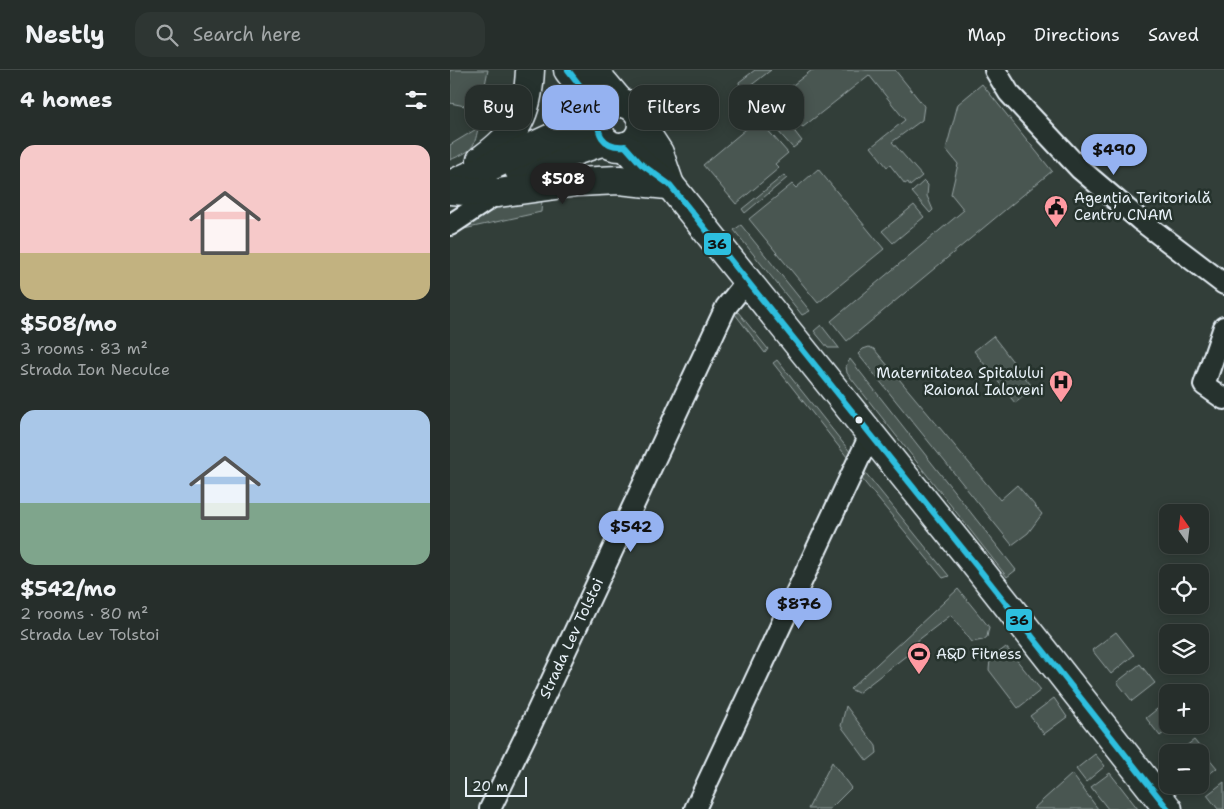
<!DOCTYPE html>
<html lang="en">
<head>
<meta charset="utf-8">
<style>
  body { margin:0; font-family:"Shantell Sans",sans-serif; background:#2e3633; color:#f1f3f6; height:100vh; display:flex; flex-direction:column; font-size:19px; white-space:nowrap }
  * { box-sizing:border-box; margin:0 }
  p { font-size:16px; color:#a4a8a9 }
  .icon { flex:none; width:28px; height:28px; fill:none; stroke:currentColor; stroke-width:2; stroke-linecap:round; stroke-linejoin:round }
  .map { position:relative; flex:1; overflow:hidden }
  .drawer { display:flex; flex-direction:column; background:#262e2b; width:450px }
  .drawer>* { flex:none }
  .guide { position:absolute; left:15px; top:15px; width:475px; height:45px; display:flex; gap:10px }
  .needle { width:32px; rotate:346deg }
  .buttons { position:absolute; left:709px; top:434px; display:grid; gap:10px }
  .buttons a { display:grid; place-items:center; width:50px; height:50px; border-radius:10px; background:#262e2b; box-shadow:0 2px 12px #0003,0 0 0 1px #424a47; font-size:25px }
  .scale { position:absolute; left:15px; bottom:12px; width:62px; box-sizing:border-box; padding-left:5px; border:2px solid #e8f1f8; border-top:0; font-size:14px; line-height:18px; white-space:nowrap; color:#e8f1f8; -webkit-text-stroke:4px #26332d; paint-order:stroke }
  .price { position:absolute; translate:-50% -42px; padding:0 11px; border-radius:18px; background:#95b2f1; color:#111; font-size:16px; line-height:32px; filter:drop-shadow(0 1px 2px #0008) }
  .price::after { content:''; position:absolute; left:50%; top:30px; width:15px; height:11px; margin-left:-8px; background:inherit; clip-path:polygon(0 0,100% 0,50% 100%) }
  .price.on { background:#222; color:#fff }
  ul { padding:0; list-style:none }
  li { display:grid; align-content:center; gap:10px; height:265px; padding:0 20px }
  li span { display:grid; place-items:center; height:155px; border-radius:15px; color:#555 }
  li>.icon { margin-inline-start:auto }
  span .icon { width:90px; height:90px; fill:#fffc; stroke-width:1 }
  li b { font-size:21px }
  h2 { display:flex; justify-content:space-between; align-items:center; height:60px; padding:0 20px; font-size:21px }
  .tag { padding:0 18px; border-radius:15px; background:#262e2b; box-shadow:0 2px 12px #0003,0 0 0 1px #424a47; font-size:18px; line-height:45px }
  .tag.on { background:#95b2f1; color:#111 }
  header { display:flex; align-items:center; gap:30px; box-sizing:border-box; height:70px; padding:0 25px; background:#262e2b; border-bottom:1px solid #424a47 }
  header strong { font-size:24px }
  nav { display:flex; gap:28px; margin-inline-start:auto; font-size:18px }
  .search { width:350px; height:45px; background:#2e3633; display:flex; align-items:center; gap:12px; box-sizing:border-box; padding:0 18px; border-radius:15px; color:#a4a8a9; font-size:19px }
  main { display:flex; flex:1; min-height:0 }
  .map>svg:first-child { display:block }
  .green { fill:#495651; stroke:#98a4a4 }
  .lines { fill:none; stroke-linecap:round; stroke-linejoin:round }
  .street-casing { stroke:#e8f1f8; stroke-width:24 }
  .secondary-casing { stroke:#e8f1f8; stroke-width:31 }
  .street { stroke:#26332d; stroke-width:20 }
  .secondary { stroke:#26332d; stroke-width:28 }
  .bus-1-casing { stroke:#26332d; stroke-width:10 }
  .bus-1 { stroke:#2dbfdf; stroke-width:6 }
  .bus-dot { fill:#e8f1f8; stroke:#26332d; stroke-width:2 }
  .labels { text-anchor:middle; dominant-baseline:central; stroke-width:5; stroke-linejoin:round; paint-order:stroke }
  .poi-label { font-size:15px; fill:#e8f1f8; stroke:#26332d; text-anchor:start }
  .street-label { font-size:15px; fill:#e8f1f8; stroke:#26332d }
  .line-badge { stroke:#26332d; stroke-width:2 }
  .pale-badge-label { font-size:14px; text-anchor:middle; font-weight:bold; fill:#111 }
</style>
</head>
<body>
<header>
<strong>Nestly</strong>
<div class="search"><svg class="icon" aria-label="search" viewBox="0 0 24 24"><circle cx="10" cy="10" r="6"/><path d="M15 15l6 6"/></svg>Search here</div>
<nav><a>Map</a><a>Directions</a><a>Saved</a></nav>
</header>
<main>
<section class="drawer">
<h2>4 homes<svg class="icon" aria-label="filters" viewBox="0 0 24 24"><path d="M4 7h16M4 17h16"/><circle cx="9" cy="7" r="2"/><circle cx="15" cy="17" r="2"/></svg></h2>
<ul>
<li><span style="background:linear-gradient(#f6c9c9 70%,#c2b280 0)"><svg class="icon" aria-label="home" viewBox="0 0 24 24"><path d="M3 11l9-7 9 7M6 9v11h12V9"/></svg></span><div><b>$508/mo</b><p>3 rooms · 83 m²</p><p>Strada Ion Neculce</p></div></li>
<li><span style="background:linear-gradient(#a9c7e8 60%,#7fa58c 0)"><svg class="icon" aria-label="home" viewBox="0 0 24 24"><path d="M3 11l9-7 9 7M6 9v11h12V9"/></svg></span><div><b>$542/mo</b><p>2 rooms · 80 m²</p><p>Strada Lev Tolstoi</p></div></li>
</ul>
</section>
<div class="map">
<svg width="774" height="739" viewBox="0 0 774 739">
  <rect width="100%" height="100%" fill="#323e39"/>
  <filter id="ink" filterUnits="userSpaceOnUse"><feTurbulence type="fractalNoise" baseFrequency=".02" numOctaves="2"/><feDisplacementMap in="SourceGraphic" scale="10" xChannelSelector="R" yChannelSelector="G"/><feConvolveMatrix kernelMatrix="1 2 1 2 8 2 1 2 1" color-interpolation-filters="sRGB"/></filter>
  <g filter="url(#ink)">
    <g class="green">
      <path d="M 0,0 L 38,0 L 30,39 L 0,33 Z"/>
      <path d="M 305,0 L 321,0 L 295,20 L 290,18 L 289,12 Z"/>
      <path d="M 362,0 L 445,0 L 474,36 L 472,50 L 442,72 L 472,106 L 460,116 L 458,112 L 455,114 L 440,95 L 437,97 L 421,77 L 455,50 L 419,5 L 353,57 C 344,49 331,50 319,50 L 313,42 L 316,36 Z"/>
      <path d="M 532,14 L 602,101 L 397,271 L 381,251 L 514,140 L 501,124 L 508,94 L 496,79 L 508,34 Z"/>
      <path d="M 308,49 L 338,83 L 325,94 L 329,98 L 286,134 L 253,95 Z"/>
      <path d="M 333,55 L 342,58 L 352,71 L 343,78 L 327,60 Z"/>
      <path d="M 28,58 C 24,81 20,81 0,90 L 0,75 Z"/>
      <path d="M 368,99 L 434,179 L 368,233 L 299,149 L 342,114 L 346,118 Z"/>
      <path d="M 334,105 L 337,108 L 295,143 L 292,139 Z"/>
      <path d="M 474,111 L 478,115 L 477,126 L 483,140 L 480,143 L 462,122 Z"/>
      <path d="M 92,130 L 91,142 L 5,161 L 41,136 Z"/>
      <path d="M 464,135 L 474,147 L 443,173 L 432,161 Z"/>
      <path d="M 291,155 L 360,241 L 352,245 L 284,160 Z"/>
      <path d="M 288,242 L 318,279 L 315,283 L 285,244 Z"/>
      <path d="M 371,255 L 389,278 L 378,278 L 364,261 Z"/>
      <path d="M 543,266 L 584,319 L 565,333 L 524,281 Z"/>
      <path d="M 419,277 L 424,279 L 550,430 L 567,415 L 592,444 L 578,463 L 562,475 L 408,284 L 413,279 Z"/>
      <path d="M 400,289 L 566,500 L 557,507 L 397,303 L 396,296 Z"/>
      <path d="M 327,290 L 401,383 L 397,387 L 323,293 Z"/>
      <path d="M 414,401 L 499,506 L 493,508 L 411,408 Z"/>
      <path d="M 508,519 L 539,557 L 537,567 L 533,570 L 522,572 L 501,545 L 458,578 L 461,582 L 408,623 L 400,619 Z"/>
      <path d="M 666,562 L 684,585 L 661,604 L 642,580 Z"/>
      <path d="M 556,577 L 591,620 L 568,638 L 539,600 L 540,589 Z"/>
      <path d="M 690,594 L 705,613 L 682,631 L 667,612 Z"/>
      <path d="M 604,628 L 617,647 L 594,664 L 580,646 Z"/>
      <path d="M 717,631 L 718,655 L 724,655 L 710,666 L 696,648 Z"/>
      <path d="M 396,636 L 426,676 L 427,683 L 417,691 L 391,656 Z"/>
      <path d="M 744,670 L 767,698 L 750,711 L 750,682 L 728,682 Z"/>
      <path d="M 645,684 L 655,696 L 636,712 L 626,699 Z"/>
      <path d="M 382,692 L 401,718 L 380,739 L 358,739 Z"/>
      <path d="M 660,703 L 688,739 L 658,739 L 641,717 Z"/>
      <path d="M 622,704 L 648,739 L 583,739 Z"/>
      <path d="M 774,712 L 774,739 L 768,739 L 757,725 Z"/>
    </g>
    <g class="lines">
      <g class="street-casing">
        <g id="street">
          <path d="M 545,0 L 559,23 L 630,99 L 690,150 L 774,214"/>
          <path d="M 0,155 L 48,123"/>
          <path d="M 774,257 L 754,315 L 774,329"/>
          <path id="s1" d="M 40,739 L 79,659 L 276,237 L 297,211"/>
          <path d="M 245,739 L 420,365"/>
        </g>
      </g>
      <g class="secondary-casing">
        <g id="secondary">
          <path d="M 118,0 L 151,43"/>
          <path d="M 143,0 L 170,32"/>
          <circle cx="170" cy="55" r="22"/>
          <path d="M 192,57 L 209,83 L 220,115"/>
          <path d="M 175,76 L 191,94 L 220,115 L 529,499 L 718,739"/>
          <path d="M 31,90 C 67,64 78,45 80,0"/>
          <path d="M 69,100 L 154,71"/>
          <path d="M 0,115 L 149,46"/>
          <path d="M 0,120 L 48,123 L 127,112 L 169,110 L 217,115"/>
        </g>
      </g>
      <use href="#street" class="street"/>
      <use href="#secondary" class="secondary"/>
      <g class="bus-1-casing">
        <path id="bus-1" d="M 118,0 L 151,43 C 144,63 153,78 175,76 L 191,94 L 220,115 L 529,499 L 718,739"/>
      </g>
      <use href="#bus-1" class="bus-1"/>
    </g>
  </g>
  <defs>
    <g id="civic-pin" transform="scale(1.25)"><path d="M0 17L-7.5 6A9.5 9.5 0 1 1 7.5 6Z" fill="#ff9aa2" stroke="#26332d"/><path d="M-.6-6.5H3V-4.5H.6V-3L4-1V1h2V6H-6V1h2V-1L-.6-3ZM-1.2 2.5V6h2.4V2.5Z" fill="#111"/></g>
    <g id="hospital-pin" transform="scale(1.25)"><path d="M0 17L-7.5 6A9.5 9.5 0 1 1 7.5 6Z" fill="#ff9aa2" stroke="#26332d"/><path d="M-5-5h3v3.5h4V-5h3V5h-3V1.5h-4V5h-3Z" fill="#111"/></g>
    <g id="stadium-pin" transform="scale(1.25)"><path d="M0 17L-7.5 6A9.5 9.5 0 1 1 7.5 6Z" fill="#ff9aa2" stroke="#26332d"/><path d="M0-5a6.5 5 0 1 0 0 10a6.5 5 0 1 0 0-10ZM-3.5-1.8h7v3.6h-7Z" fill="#111"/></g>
  </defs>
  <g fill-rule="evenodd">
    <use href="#civic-pin" x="606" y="137"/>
    <use href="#hospital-pin" x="611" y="312"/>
    <use href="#stadium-pin" x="469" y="584"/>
  </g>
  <circle class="bus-dot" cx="409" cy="350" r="4.5"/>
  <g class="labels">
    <g class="poi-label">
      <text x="624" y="128">Agenția Teritorială<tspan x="624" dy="17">Centru CNAM</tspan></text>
      <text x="594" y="303" text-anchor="end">Maternitatea Spitalului<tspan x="594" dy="17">Raional Ialoveni</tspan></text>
      <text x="486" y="584">A&amp;D Fitness</text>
    </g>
    <g class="street-label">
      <text stroke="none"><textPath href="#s1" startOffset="189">Strada Lev Tolstoi</textPath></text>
    </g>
  </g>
  <g class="line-badge">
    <rect x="253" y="162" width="29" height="24" rx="5" fill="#2dbfdf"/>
    <rect x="555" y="538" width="28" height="24" rx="5" fill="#2dbfdf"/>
  </g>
  <g class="pale-badge-label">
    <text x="267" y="179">36</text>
    <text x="569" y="555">36</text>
  </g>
</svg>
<div class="buttons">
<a><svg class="needle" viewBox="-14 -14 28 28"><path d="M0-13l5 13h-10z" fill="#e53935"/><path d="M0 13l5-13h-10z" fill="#a4a8a9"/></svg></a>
<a><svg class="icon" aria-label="locate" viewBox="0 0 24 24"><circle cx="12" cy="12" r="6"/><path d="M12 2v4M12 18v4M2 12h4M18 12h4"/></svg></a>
<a><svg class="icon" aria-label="layers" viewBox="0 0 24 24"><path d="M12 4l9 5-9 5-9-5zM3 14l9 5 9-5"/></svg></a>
<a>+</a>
<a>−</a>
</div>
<div class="scale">20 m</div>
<b class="price" style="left:664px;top:106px">$490</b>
<b class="price on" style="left:113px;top:135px">$508</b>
<b class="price" style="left:181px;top:483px">$542</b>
<b class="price" style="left:349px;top:560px">$876</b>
<div class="guide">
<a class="tag">Buy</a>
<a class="tag on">Rent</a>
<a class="tag">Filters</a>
<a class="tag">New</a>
</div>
</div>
</main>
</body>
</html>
